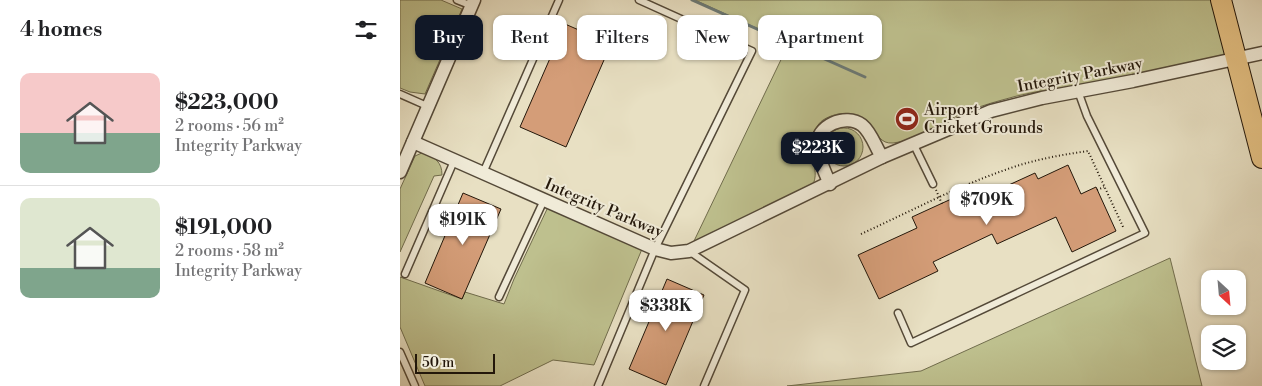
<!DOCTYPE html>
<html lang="en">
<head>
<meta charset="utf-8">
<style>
  body { margin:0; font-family:"Libre Bodoni",serif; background:#f6f6f6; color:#202124; height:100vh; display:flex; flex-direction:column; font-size:19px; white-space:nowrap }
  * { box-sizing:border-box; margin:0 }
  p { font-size:16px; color:#757577 }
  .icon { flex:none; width:28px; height:28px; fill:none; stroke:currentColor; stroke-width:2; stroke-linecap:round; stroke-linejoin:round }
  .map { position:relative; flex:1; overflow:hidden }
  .details { display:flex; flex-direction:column; background:#fff; width:400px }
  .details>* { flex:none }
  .guide { position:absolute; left:15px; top:15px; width:475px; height:45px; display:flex; gap:10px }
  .needle { width:32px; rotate:154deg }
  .controls { position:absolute; left:801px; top:270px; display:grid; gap:10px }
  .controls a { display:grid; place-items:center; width:45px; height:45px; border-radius:10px; background:#fff; box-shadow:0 1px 4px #0004; font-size:25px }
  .scale { position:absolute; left:15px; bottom:12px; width:80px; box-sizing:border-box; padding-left:5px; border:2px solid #23170a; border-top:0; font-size:14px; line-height:18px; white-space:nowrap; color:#23170a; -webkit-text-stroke:4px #f0ebd8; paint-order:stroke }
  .price { position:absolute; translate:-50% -42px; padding:0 11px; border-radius:10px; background:#fff; color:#222; font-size:16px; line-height:32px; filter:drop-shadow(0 1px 2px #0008) }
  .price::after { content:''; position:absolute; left:50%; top:30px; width:15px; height:11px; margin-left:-8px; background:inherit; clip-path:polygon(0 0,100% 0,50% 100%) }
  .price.current { background:#111827; color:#fff }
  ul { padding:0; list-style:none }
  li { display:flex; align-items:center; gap:15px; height:125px; padding:0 20px }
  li+li { border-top:1px solid #e0e0e0 }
  li span { display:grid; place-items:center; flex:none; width:140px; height:100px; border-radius:10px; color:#555 }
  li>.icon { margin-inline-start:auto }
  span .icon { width:60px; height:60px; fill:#fffc; stroke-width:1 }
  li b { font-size:21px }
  h2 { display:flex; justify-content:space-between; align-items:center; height:60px; padding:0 20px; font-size:21px }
  .chip { padding:0 18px; border-radius:10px; background:#fff; box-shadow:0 1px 4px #0004; font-size:18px; line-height:45px }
  .chip.current { background:#111827; color:#fff }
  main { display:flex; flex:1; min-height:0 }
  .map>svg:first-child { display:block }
  .green { fill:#bec08e; stroke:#706c4c }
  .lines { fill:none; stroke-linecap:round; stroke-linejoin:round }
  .stream { stroke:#6b7976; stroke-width:3 }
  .building { fill:#d49d78; stroke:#23170a }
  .lane-casing { stroke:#544938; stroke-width:9 }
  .street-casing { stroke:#544938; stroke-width:15 }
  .primary-casing { stroke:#23170a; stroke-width:22 }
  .path { stroke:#23170a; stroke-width:2; stroke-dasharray:1 2.5; stroke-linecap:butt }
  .lane { stroke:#f0ebd8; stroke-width:6 }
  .street { stroke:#f0ebd8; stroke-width:12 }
  .primary { stroke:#e4c082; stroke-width:20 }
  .labels { text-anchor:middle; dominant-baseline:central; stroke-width:4; stroke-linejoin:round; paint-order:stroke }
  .street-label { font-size:16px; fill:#23170a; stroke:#f0ebd8 }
  .poi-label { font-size:16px; fill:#23170a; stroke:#f0ebd8; text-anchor:start }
</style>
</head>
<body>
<main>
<section class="details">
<h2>4 homes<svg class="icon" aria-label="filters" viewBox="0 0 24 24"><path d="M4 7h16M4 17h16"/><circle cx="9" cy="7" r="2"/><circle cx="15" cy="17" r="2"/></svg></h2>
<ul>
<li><span style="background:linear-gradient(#f6c9c9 60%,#7fa58c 0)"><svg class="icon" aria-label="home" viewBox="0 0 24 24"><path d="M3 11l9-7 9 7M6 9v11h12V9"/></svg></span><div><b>$223,000</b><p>2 rooms · 56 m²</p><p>Integrity Parkway</p></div></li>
<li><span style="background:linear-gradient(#dfe7d0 70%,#7fa58c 0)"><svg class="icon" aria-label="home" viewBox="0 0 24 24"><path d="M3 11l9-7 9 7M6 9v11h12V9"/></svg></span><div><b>$191,000</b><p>2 rooms · 58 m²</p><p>Integrity Parkway</p></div></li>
</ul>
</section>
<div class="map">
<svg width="862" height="386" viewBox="0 0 862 386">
  <rect width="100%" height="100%" fill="#e8e0c3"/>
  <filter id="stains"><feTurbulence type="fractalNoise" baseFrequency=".004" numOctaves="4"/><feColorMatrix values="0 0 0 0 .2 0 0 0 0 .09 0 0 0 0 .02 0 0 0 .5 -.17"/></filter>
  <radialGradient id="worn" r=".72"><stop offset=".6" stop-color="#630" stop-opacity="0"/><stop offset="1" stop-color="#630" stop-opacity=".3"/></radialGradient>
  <g class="green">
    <path d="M 0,0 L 41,0 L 62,9 L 25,94 L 10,92 L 0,88 Z"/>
    <path d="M 295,0 L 821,0 L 836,59 C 796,66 757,74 717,80 C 678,86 639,89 602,100 C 587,104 572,109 559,115 C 538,124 516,141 493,143 C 480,144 478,134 471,126 C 459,111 439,110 423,120 C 420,122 418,125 416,128 C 401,149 423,168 412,186 L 294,241 L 389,43 Z"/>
    <circle cx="444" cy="147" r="19"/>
    <path d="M 24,152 C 35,158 42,162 42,175 L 34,176 L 0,252 L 0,189 L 15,156 Z"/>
    <path d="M 148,207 L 242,249 L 194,365 L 153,360 L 100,386 L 25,386 L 0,327 L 0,277 L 62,299 L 65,292 L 104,304 L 114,279 Z"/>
    <path d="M 770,258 L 802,386 L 387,386 L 521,371 Z"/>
  </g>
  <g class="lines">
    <path class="stream" d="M 292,0 L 465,77"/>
  </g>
  <g class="building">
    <path d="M 165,24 L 211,44 L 166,147 L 120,127 Z"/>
    <path d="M 668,165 L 681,194 L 696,187 L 716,231 L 672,252 L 656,217 L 597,244 L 592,234 L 533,262 L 538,271 L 479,299 L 458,255 L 517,228 L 512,217 L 571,190 L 576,200 L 635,173 L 638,179 Z"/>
    <path d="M 63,193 L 101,209 L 62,299 L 25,283 Z"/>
    <path d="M 267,279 L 304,295 L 266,385 L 229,369 Z"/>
  </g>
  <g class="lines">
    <g class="lane-casing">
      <g id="lane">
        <path d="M 57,0 L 72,6"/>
        <path d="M 0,94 L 27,106"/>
        <path d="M 513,143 L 533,184"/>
        <path d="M 83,173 L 159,0"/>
        <path d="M 289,251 L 345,290 L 304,386"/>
        <path d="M 5,274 L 54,161"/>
        <path d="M 99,297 L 144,200"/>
        <path d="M 498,313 L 511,343 L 745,233 L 687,116 L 678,91"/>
        <path d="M 0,352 L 15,386"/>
        <path d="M 198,386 L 255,249 L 352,51 L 239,0"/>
      </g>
    </g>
    <g class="street-casing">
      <g id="street">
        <path d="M 13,142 L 255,249 L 271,253 L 289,251 L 482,157 L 591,111 L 642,98 L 733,81 L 862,53"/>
        <path d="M 0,172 L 74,0"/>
        <path d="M 430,184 C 425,173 419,160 417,148 C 415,125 446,113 462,125 C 471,132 476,148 482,157"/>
      </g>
    </g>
    <g class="primary-casing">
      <path id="primary" d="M 821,0 L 862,158"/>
    </g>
    <g class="path">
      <path d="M 536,190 L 542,204"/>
      <path d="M 697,190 L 704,187"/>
      <path d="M 461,234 C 509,212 556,187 605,170 C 632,160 660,155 688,151 L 724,229"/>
    </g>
    <use href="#lane" class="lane"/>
    <use href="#street" class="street"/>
    <use href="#primary" class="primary"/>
  </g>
  <defs>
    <g id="stadium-disc" transform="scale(1.25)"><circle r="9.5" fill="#8f2418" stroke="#f0ebd8"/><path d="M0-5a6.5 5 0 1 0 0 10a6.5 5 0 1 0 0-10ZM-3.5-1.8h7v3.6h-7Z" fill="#fff"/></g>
  </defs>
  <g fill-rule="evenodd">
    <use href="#stadium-disc" x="507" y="119"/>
  </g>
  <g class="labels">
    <g class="street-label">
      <text transform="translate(680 75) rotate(-11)">Integrity Parkway</text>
      <text transform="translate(204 208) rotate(23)">Integrity Parkway</text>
    </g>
    <g class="poi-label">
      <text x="524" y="110">Airport<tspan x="524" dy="18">Cricket Grounds</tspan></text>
    </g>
  </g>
  <rect width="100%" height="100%" filter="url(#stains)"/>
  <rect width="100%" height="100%" fill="url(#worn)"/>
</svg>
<div class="controls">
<a><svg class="needle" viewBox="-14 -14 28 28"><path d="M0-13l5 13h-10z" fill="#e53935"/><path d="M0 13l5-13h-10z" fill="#757577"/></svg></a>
<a><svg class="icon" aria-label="layers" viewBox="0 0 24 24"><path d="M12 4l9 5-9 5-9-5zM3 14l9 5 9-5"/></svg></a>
</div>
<div class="scale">50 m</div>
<b class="price current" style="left:418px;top:174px">$223K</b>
<b class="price" style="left:587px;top:226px">$709K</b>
<b class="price" style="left:63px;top:246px">$191K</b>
<b class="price" style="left:266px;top:332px">$338K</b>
<div class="guide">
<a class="chip current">Buy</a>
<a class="chip">Rent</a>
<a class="chip">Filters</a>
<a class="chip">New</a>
<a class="chip">Apartment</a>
</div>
</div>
</main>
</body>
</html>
